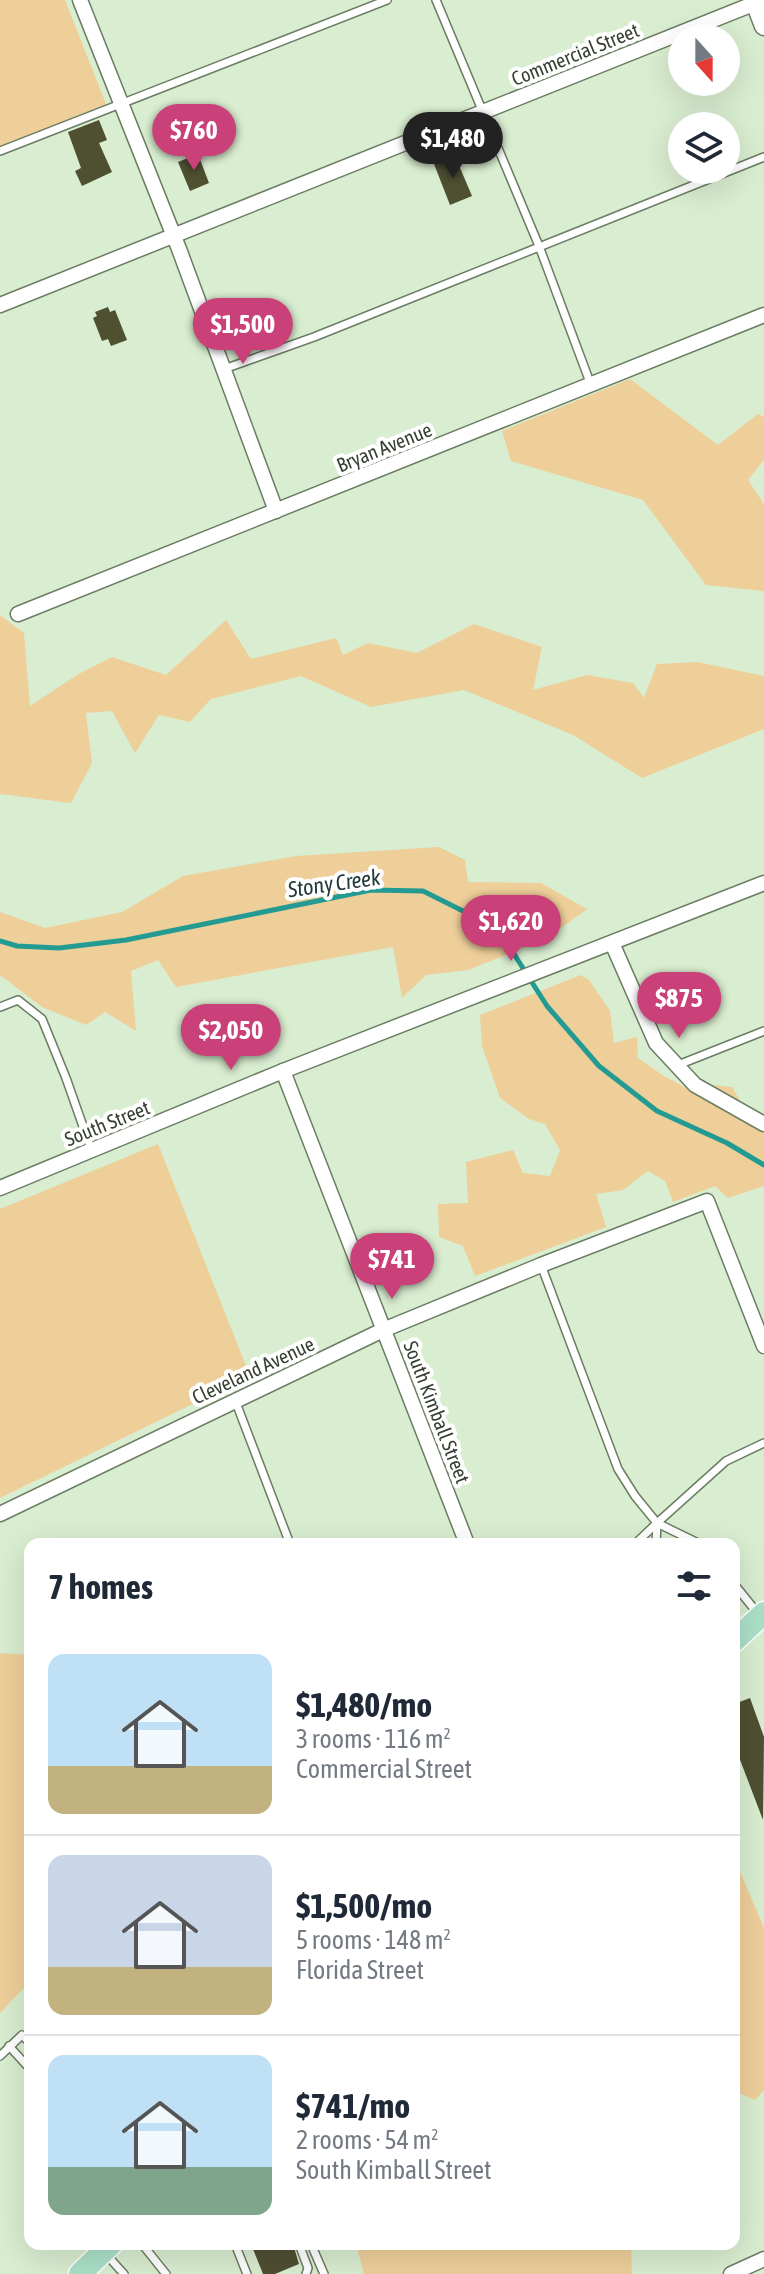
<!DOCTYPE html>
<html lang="en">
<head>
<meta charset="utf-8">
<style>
  body { margin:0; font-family:"Asap Condensed",sans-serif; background:#f6f6f7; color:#1f2937; height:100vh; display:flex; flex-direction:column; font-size:30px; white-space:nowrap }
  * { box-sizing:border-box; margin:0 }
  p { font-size:26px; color:#747a83 }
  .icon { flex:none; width:44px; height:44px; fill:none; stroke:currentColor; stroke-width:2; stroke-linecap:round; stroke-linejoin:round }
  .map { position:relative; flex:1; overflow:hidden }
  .drawer { position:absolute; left:24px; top:1538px; width:716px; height:712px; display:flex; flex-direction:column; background:#fff; border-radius:16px; box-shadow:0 8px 32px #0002 }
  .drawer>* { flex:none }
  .needle { width:52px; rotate:159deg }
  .fabs { position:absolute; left:668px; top:24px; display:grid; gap:16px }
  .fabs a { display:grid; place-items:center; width:72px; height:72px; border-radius:50%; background:#fff; box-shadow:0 8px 32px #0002; font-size:40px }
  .price { position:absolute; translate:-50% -68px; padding:0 18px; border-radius:28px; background:#ca4078; color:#fff; font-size:26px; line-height:52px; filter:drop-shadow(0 2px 4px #0008) }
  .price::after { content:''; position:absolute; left:50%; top:48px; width:24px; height:18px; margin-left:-12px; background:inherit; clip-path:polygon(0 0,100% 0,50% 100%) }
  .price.current { background:#222; color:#fff }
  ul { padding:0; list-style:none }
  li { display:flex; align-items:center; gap:24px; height:200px; padding:0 24px }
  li+li { border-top:2px solid #e0e1e3 }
  li span { display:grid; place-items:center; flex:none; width:224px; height:160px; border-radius:16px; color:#555 }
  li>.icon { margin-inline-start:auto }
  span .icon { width:96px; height:96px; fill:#fffc; stroke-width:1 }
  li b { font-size:34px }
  h2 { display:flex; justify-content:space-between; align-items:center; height:96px; padding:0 24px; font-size:34px }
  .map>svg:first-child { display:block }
  .green { fill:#eecf9a }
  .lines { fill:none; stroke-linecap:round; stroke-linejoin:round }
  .stream { stroke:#239b92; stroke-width:5 }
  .building { fill:#4f4f32 }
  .service-casing { stroke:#6b7d63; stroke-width:10 }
  .minor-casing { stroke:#6b7d63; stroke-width:17 }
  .tertiary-casing { stroke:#6b7d63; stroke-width:21 }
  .primary-casing { stroke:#fff; stroke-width:25 }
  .service { stroke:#fff; stroke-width:7 }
  .minor { stroke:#fff; stroke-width:14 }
  .tertiary { stroke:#fff; stroke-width:18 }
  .primary { stroke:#abe0c8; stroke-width:22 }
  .labels { text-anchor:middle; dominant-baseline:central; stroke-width:8; stroke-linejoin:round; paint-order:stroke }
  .street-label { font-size:20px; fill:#373f33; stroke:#fff }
  .water-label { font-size:22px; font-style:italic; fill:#213a38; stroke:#fff }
</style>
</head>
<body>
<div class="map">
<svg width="764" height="2274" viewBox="0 0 764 2274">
  <rect width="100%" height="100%" fill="#d9edd0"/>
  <g class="green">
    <path d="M 0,0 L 65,0 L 108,109 L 0,151 Z"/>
    <path d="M 630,379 L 718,445 L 758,414 L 764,417 L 764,460 L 748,480 L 764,504 L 764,591 L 706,585 L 643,500 L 511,461 L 502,431 Z"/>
    <path d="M 0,615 L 24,633 L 30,706 L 77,675 L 112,657 L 166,675 L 226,620 L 251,659 L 336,638 L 343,655 L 368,643 L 417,653 L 474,624 L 542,647 L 533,690 L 587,675 L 633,683 L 644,698 L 657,664 L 697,662 L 764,676 L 764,729 L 642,778 L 573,735 L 464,690 L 371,707 L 301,676 L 211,699 L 190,722 L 159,715 L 135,753 L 112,711 L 86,713 L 92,763 L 71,803 L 0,794 Z"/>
    <path d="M 439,847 L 465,860 L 468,882 L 541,883 L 587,909 L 546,939 L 468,970 L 426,975 L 402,998 L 393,947 L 176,987 L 158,960 L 131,971 L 136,1031 L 105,1012 L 86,1025 L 42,1007 L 0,975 L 0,912 L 45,928 L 122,912 L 183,876 L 296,856 Z"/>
    <path d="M 581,975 L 589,980 L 610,1011 L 614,1043 L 637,1037 L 638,1058 L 664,1076 L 705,1098 L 714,1085 L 732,1087 L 741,1102 L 764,1114 L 764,1186 L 728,1198 L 715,1186 L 673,1202 L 665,1181 L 648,1171 L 623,1190 L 596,1194 L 606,1227 L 475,1276 L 463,1246 L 439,1237 L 438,1204 L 468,1203 L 466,1162 L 513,1150 L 523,1173 L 550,1176 L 560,1150 L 545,1124 L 529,1119 L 500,1098 L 482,1046 L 480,1015 Z"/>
    <path d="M 158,1144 L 250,1376 L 0,1498 L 0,1209 Z"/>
    <path d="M 0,1653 L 30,1655 L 30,1892 L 26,1986 L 0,2013 Z"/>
    <path d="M 734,1857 L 764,1928 L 764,2090 L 755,2100 L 734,2091 Z"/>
    <path d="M 356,2244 L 636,2244 L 631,2247 L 632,2274 L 364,2274 Z"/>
  </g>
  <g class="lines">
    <path class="stream" d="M 0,941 L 17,946 L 59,948 L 126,940 L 371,890 L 423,891 L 473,916 L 507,943 L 547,1006 L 599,1066 L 657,1111 L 727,1143 L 764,1165"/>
  </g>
  <g class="building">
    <path d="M 99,120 L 107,140 L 99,143 L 112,172 L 82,186 L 75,171 L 81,168 L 68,132 Z"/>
    <path d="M 198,154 L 209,183 L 190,191 L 178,162 Z"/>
    <path d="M 455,156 L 472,196 L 450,205 L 434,164 Z"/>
    <path d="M 108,307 L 110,312 L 115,310 L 127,340 L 111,346 L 108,339 L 102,341 L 93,318 L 97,316 L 95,312 Z"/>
    <path d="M 750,1698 L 764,1737 L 763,1820 L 734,1744 L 734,1704 Z"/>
    <path d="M 251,2244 L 293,2244 L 299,2264 L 275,2274 L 263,2274 Z"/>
  </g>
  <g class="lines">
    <g class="service-casing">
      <g id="service">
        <path d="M 436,0 L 539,246 L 591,385"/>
        <path d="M 0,151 L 387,0"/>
        <path d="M 224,369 L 314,337 L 764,157"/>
        <path d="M 0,1007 L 18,1000 L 42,1019 L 66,1078 L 91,1149"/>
        <path d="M 678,1065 L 764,1031"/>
        <path d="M 541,1265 L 618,1469 L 635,1496 L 657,1523 L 635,1544"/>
        <path d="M 235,1400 L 290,1544"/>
        <path d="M 657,1523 L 700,1544"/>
        <path d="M 656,1544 L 657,1523 L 726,1461 L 764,1443"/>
        <path d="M 734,1584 L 759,1615"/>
        <path d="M 9,2046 L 30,2069"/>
        <path d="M 0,2056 L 22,2035 L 30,2043"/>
        <path d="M 142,2244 L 166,2274"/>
        <path d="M 235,2244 L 247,2274"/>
        <path d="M 299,2244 L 308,2268 L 306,2274"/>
        <path d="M 311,2244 L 324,2274"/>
        <path d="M 105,2253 L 124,2274"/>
      </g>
    </g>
    <g class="minor-casing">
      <g id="minor">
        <path d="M 80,0 L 179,249 L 276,511"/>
        <path d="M 0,305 L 763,0"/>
        <path d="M 18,614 L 764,315"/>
        <path d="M 612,943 L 656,1043 L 695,1085 L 764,1124"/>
        <path d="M 283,1071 L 467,1544"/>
        <path d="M 0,1188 L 283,1071 L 764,883"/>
        <path d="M 0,1514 L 383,1330 L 541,1265 L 707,1201 L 764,1346"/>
        <path d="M 731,2274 L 764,2259"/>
      </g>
    </g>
    <g class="tertiary-casing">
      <path id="tertiary" d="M 754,0 L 764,26"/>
    </g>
    <g class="primary-casing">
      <g id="primary">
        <path d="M 734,1641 L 764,1613"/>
        <path d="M 80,2274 L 111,2244"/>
      </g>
    </g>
    <use href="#service" class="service"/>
    <use href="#minor" class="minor"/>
    <use href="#tertiary" class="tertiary"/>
    <use href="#primary" class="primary"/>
  </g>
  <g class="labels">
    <g class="street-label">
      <text transform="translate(575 54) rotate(-22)">Commercial Street</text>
      <text transform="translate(384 447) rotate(-22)">Bryan Avenue</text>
      <text transform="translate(107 1123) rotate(-22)">South Street</text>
      <text transform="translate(253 1370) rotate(-25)">Cleveland Avenue</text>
      <text transform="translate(437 1412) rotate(69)">South Kimball Street</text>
    </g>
    <g class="water-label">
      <text transform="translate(334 883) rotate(-8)">Stony Creek</text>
    </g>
  </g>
</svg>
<div class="fabs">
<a><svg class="needle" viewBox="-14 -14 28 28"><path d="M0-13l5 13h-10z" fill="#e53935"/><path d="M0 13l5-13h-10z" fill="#747a83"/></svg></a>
<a><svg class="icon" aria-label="layers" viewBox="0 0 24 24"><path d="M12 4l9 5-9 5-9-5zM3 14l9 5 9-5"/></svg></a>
</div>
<b class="price" style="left:194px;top:172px">$760</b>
<b class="price current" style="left:453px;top:180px">$1,480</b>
<b class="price" style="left:243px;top:366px">$1,500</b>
<b class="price" style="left:511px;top:963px">$1,620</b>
<b class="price" style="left:679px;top:1040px">$875</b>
<b class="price" style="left:231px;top:1072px">$2,050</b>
<b class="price" style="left:392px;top:1301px">$741</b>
<section class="drawer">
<h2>7 homes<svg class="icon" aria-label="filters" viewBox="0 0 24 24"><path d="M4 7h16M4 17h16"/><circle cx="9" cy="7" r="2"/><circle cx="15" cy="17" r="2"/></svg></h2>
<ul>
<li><span style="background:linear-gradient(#bfe0f5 70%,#c2b280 0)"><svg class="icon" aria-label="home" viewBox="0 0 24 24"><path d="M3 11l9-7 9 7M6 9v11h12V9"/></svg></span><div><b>$1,480/mo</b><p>3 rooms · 116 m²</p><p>Commercial Street</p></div></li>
<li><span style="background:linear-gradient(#c9d6e8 70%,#c2b280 0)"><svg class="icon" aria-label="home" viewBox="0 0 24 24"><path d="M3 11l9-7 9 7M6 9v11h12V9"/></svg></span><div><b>$1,500/mo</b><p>5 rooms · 148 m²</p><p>Florida Street</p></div></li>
<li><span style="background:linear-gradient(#bfe0f5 70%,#7fa58c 0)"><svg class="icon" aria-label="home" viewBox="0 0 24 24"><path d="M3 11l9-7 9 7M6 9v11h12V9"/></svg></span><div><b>$741/mo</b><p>2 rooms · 54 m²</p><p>South Kimball Street</p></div></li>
</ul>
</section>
</div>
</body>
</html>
